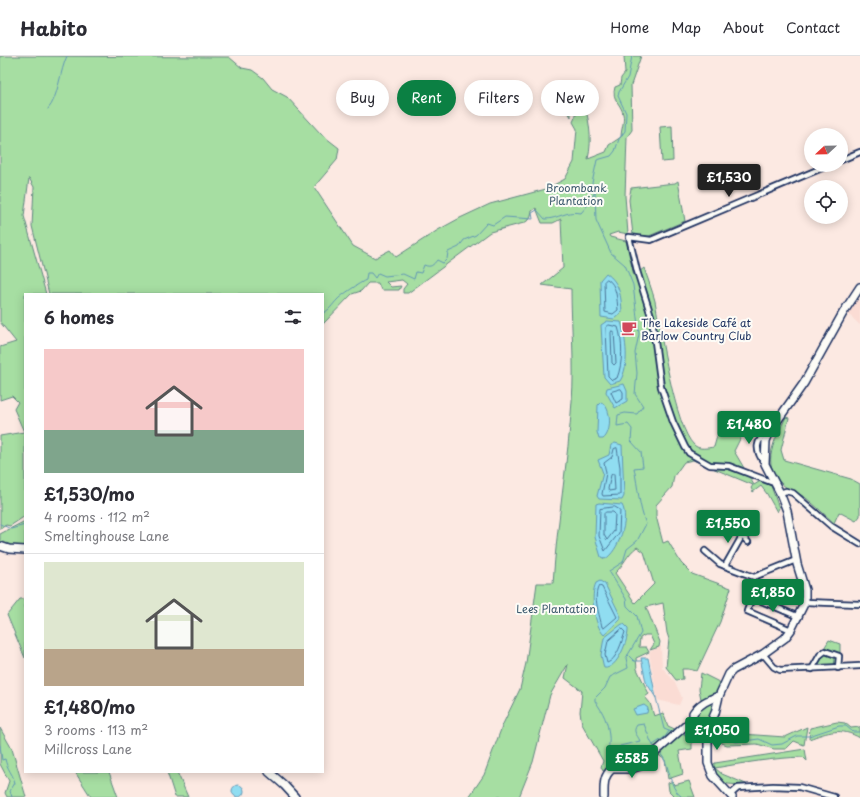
<!DOCTYPE html>
<html lang="en">
<head>
<meta charset="utf-8">
<style>
  body { margin:0; font-family:"Playpen Sans",sans-serif; background:#f7f7f7; color:#2b2b33; height:100vh; display:flex; flex-direction:column; font-size:15px; white-space:nowrap }
  * { box-sizing:border-box; margin:0 }
  p { font-size:13px; color:#7c7c81 }
  .icon { flex:none; width:22px; height:22px; fill:none; stroke:currentColor; stroke-width:2; stroke-linecap:round; stroke-linejoin:round }
  .map { position:relative; flex:1; overflow:hidden }
  .sheet { position:absolute; left:24px; top:237px; width:300px; height:480px; display:flex; flex-direction:column; background:#fff; border-radius:0px; box-shadow:0 2px 10px #0003 }
  .sheet>* { flex:none }
  .top-card { position:absolute; left:336px; top:24px; width:380px; height:36px; display:flex; gap:8px }
  .needle { width:26px; rotate:248deg }
  .fabs { position:absolute; left:804px; top:72px; display:grid; gap:8px }
  .fabs a { display:grid; place-items:center; width:44px; height:44px; border-radius:50%; background:#fff; box-shadow:0 2px 10px #0003; font-size:20px }
  .price { position:absolute; translate:-50% -34px; padding:0 9px; border-radius:4px; background:#0b8043; color:#fff; font-size:13px; line-height:26px; filter:drop-shadow(0 1px 2px #0008) }
  .price::after { content:''; position:absolute; left:50%; top:24px; width:12px; height:9px; margin-left:-6px; background:inherit; clip-path:polygon(0 0,100% 0,50% 100%) }
  .price.current { background:#222; color:#fff }
  ul { padding:0; list-style:none }
  li { display:grid; align-content:center; gap:8px; height:212px; padding:0 20px }
  li+li { border-top:1px solid #e1e1e2 }
  li span { display:grid; place-items:center; height:124px; border-radius:0px; color:#555 }
  li>.icon { margin-inline-start:auto }
  span .icon { width:72px; height:72px; fill:#fffc; stroke-width:1 }
  li b { font-size:17px }
  h2 { display:flex; justify-content:space-between; align-items:center; height:48px; padding:0 20px; font-size:17px }
  .chip { padding:0 14px; border-radius:18px; background:#fff; box-shadow:0 2px 10px #0003; font-size:14px; line-height:36px }
  .chip.current { background:#0b8043; color:#fff }
  header { display:flex; align-items:center; gap:24px; box-sizing:border-box; height:56px; padding:0 20px; background:#fff; border-bottom:1px solid #e1e1e2 }
  header strong { font-size:19px }
  nav { display:flex; gap:22px; margin-inline-start:auto; font-size:14px }
  .map>svg:first-child { display:block }
  .built { fill:#fbdcd4 }
  .green { fill:#a6dea2; stroke:#608680; fill-rule:evenodd }
  .water { fill:#90ddf1; stroke:#6197b6 }
  .lines { fill:none; stroke-linecap:round; stroke-linejoin:round }
  .shore { stroke:#4a7599; stroke-width:1 }
  .stream { stroke:#6197b6; stroke-width:1 }
  .street-casing { stroke:#1b2f5e; stroke-width:8 }
  .secondary-casing { stroke:#1b2f5e; stroke-width:10 }
  .street { stroke:#fdfcf7; stroke-width:4.5 }
  .secondary { stroke:#fdfcf7; stroke-width:7 }
  .labels { text-anchor:middle; dominant-baseline:central; stroke-width:4; stroke-linejoin:round; paint-order:stroke }
  .park-label { font-size:11px; fill:#3e5b6f; stroke:#fdfcf7 }
  .poi-label { font-size:11px; fill:#1b2f5e; stroke:#fdfcf7; text-anchor:start }
</style>
</head>
<body>
<header>
<strong>Habito</strong>
<nav><a>Home</a><a>Map</a><a>About</a><a>Contact</a></nav>
</header>
<div class="map">
<svg width="860" height="741" viewBox="0 0 860 741">
  <rect width="100%" height="100%" fill="#fce9e2"/>
  <filter id="ink" filterUnits="userSpaceOnUse"><feTurbulence type="fractalNoise" baseFrequency=".025" numOctaves="2"/><feDisplacementMap in="SourceGraphic" scale="8" xChannelSelector="R" yChannelSelector="G"/><feConvolveMatrix kernelMatrix="1 2 1 2 8 2 1 2 1" color-interpolation-filters="sRGB"/></filter>
  <g filter="url(#ink)">
    <g class="built">
      <path d="M 856,243 L 860,246 L 860,269 L 847,257 Z"/>
      <path d="M 661,590 L 662,611 L 675,626 L 680,637 L 682,642 L 679,649 L 657,644 L 649,596 Z"/>
    </g>
    <g class="green">
      <path d="M 0,0 L 229,1 L 242,12 L 252,14 L 263,22 L 272,33 L 287,41 L 321,78 L 339,92 L 337,104 L 314,131 L 353,190 L 375,202 L 390,194 L 396,201 L 438,174 L 460,162 L 490,148 L 546,133 L 565,123 L 574,106 L 577,73 L 573,66 L 576,59 L 575,54 L 571,54 L 571,61 L 566,52 L 581,40 C 589,59 593,83 588,103 L 606,96 L 609,89 L 621,81 C 621,73 625,65 623,58 C 621,47 611,44 615,31 L 620,29 L 621,22 L 625,17 L 624,0 L 641,0 L 631,29 L 632,74 L 627,81 L 625,140 L 628,178 L 618,176 L 609,179 L 610,181 L 626,185 L 634,220 L 644,212 C 648,223 652,234 655,245 C 660,272 675,372 694,389 C 699,394 707,392 714,391 L 719,373 L 731,368 L 743,377 L 734,395 L 754,429 L 762,424 L 771,430 L 779,452 L 777,456 L 767,438 L 761,430 L 753,436 L 751,432 L 753,429 L 693,404 L 684,406 L 674,420 L 672,431 L 656,449 L 656,460 L 663,487 L 668,485 L 681,507 L 692,518 L 731,532 L 720,566 L 697,615 L 688,613 L 682,613 L 683,623 L 676,624 L 666,611 L 669,583 L 667,577 L 663,547 L 646,551 L 660,586 L 659,591 L 650,594 L 654,588 L 650,579 L 645,579 L 640,582 L 639,591 L 646,591 L 649,596 L 636,602 L 637,613 L 649,638 L 645,641 L 650,647 L 654,660 L 663,657 L 668,670 L 679,675 L 638,709 L 609,711 L 603,715 L 601,711 L 603,705 L 582,668 L 580,656 L 582,635 L 565,622 L 568,608 L 550,639 L 533,706 L 519,741 L 469,741 L 484,719 L 503,668 L 520,633 L 526,607 L 537,527 L 553,527 C 557,466 568,406 572,345 C 575,308 571,270 571,233 L 542,229 L 563,212 L 561,163 L 553,167 L 542,167 L 536,152 L 532,155 L 530,163 L 524,167 L 490,176 L 408,237 L 403,237 L 403,233 L 407,228 L 402,224 L 386,226 L 391,231 L 401,230 L 399,234 L 381,234 L 378,227 L 368,227 L 361,235 L 352,238 L 323,268 L 323,238 L 49,238 L 32,170 L 34,131 L 29,122 L 24,160 L 46,238 L 25,238 L 25,460 L 10,470 L 6,469 L 0,473 L 0,380 L 24,376 L 14,353 L 18,346 L 12,340 L 0,344 L 0,291 L 16,286 L 0,266 ZM 637,491 L 644,496 L 654,528 L 635,547 L 615,517 C 624,509 627,498 637,491 Z"/>
      <path d="M 672,70 L 673,105 L 662,106 L 660,71 Z"/>
      <path d="M 678,125 L 685,165 L 649,180 L 633,179 L 629,144 L 631,132 L 675,127 Z"/>
      <path d="M 786,361 L 789,362 L 781,394 L 784,404 L 851,423 L 860,428 L 860,460 L 856,465 L 839,456 L 834,467 C 825,459 816,450 806,442 C 799,437 788,434 782,428 C 760,408 775,383 786,361 Z"/>
      <path d="M 25,465 L 25,493 L 9,491 L 0,487 L 0,478 Z"/>
      <path d="M 755,524 L 760,526 L 760,531 L 756,537 L 763,539 L 763,544 L 751,540 L 755,531 L 753,530 Z"/>
      <path d="M 20,543 L 25,543 L 25,602 L 7,559 Z"/>
      <path d="M 829,584 L 840,588 L 840,598 L 828,593 L 823,594 Z"/>
      <path d="M 826,597 L 837,601 L 835,610 L 818,610 L 817,608 Z"/>
      <path d="M 701,617 L 721,627 L 715,638 L 701,643 L 699,633 Z"/>
      <path d="M 712,646 L 713,652 L 707,668 L 699,664 L 696,658 L 704,648 Z"/>
      <path d="M 837,666 L 845,667 L 851,672 L 860,671 L 860,682 C 841,671 828,676 809,683 L 810,672 Z"/>
      <path d="M 807,671 L 804,689 L 794,685 L 786,693 L 774,693 L 757,688 L 727,689 L 714,684 L 729,680 L 731,673 L 742,678 L 785,681 Z"/>
      <path d="M 0,672 L 12,693 L 26,741 L 7,741 L 5,737 L 9,725 L 0,708 Z"/>
      <path d="M 681,678 L 692,680 L 692,693 L 679,695 L 683,718 L 668,723 L 665,704 L 657,698 Z"/>
      <path d="M 805,693 L 807,705 L 803,701 C 773,702 744,707 715,712 L 722,718 L 746,728 C 728,729 718,730 712,711 L 715,707 Z"/>
      <path d="M 75,716 L 109,716 L 118,741 L 91,741 Z"/>
      <path d="M 167,716 L 177,716 L 188,741 L 175,741 Z"/>
      <path d="M 673,725 L 674,729 L 689,725 L 695,741 L 675,741 L 669,735 L 668,727 Z"/>
    </g>
    <g class="water">
      <path d="M 606,217 C 620,227 621,240 622,256 L 614,263 L 601,261 L 600,224 Z"/>
      <path d="M 607,265 L 621,266 C 626,284 630,309 620,325 L 610,328 L 604,321 L 601,269 Z"/>
      <path d="M 624,328 L 627,335 L 627,345 L 615,352 L 606,336 L 607,332 Z"/>
      <path d="M 601,346 C 612,351 612,377 603,383 L 599,383 L 597,376 L 598,349 Z"/>
      <path d="M 615,387 L 622,389 L 624,440 L 622,444 L 599,443 L 597,440 L 603,417 L 598,404 L 609,399 L 611,389 Z"/>
      <path d="M 599,447 L 622,449 C 630,463 618,496 605,503 L 601,501 L 595,481 L 596,448 Z"/>
      <path d="M 600,525 L 605,528 L 621,561 L 620,564 L 604,579 C 594,569 590,539 596,527 Z"/>
      <path d="M 622,568 L 624,568 L 628,572 C 629,583 617,614 604,612 L 601,599 L 604,582 Z"/>
      <path d="M 641,602 L 648,602 L 656,642 L 646,626 Z"/>
      <path d="M 644,649 L 648,652 L 647,657 L 636,659 L 633,653 Z"/>
      <circle cx="238" cy="735" r="6"/>
    </g>
    <g class="lines">
      <g class="shore">
        <path d="M 607,223 C 617,228 617,244 618,254 L 613,258 L 605,256 L 604,226 Z"/>
        <path d="M 609,269 L 618,271 C 623,286 623,307 617,322 L 612,324 L 608,320 L 606,272 Z"/>
        <path d="M 612,275 L 614,276 L 616,307 L 614,309 L 612,307 L 611,277 Z"/>
        <path d="M 621,333 L 623,336 L 623,343 L 616,347 L 611,336 Z"/>
        <path d="M 617,392 L 620,411 L 620,439 L 603,440 L 602,438 L 606,417 L 604,407 L 612,401 L 614,393 Z"/>
        <path d="M 614,418 L 615,434 L 609,435 L 608,433 L 611,419 Z"/>
        <path d="M 615,451 L 620,454 L 619,477 L 605,495 L 599,480 L 600,453 Z"/>
        <path d="M 606,456 L 613,456 L 615,458 L 614,475 L 607,484 L 604,479 L 604,458 Z"/>
        <path d="M 599,530 L 602,531 L 617,561 L 604,572 L 602,571 C 600,560 592,540 599,530 Z"/>
        <path d="M 622,573 L 625,576 C 622,585 617,604 607,607 L 605,599 L 608,585 Z"/>
      </g>
      <g class="stream">
        <path d="M 632,0 L 628,21 L 619,36 L 618,40 L 626,57 L 625,75 L 619,83 L 615,95 L 611,100 L 597,104 L 592,127 L 595,136 L 596,164 L 611,197 L 625,209 L 633,229 L 639,278 L 635,297 L 637,317 L 635,338 L 643,350 L 637,358 L 625,357 L 618,359 L 617,370 L 628,368 L 632,373 L 631,385 L 641,396 L 643,411 L 634,412 C 638,431 639,451 646,468 L 637,485 L 627,493 L 623,506 L 609,515 L 626,543 L 627,550 L 637,560 L 641,577 L 626,602 L 628,612 L 610,621 L 605,632 L 595,642 L 595,645 C 603,656 608,666 609,680 C 610,687 607,692 611,699 L 614,699 L 620,690 L 640,685 C 637,678 632,676 637,669 L 644,668 L 651,686 L 655,692"/>
        <path d="M 48,53 C 58,43 60,14 67,0"/>
        <path d="M 323,257 C 330,254 332,249 337,244 C 340,240 361,226 366,224 L 367,217 L 371,217 L 375,222 L 378,217 L 385,220 L 403,218 L 414,223 L 416,216 L 421,217 L 424,209 C 431,212 433,209 437,204 L 443,207 L 447,203 L 448,196 L 459,191 L 464,184 L 476,179 L 487,167 L 493,169 L 505,161 L 533,163 L 532,157 L 537,154 L 545,163 C 558,163 567,154 581,157 L 587,150 L 595,136"/>
        <path d="M 0,468 L 11,473 L 25,469"/>
        <path d="M 628,599 L 634,605 L 641,605"/>
        <path d="M 656,642 L 664,673 L 669,675"/>
        <path d="M 681,677 L 705,682"/>
        <path d="M 712,686 L 730,683 L 736,686 L 759,683 L 772,689 L 782,688 L 797,680 L 809,680 L 839,670 L 846,670 L 853,676 L 860,676"/>
        <path d="M 0,689 L 2,704 L 5,703 C 7,713 13,718 15,727 L 10,735 L 12,741"/>
        <path d="M 653,689 L 665,681 L 669,675 L 674,676"/>
        <path d="M 660,697 C 672,710 667,731 682,741"/>
      </g>
      <g class="street-casing">
        <g id="street">
          <path d="M 841,104 L 860,96"/>
          <path d="M 765,408 C 755,395 754,384 770,375"/>
          <path d="M 774,425 L 771,426 L 729,410 L 710,409 L 689,397 L 685,391 L 673,366 L 661,331 L 652,263 L 637,215 L 629,181 L 651,184 L 829,109"/>
          <path d="M 780,437 L 786,435 L 793,437 L 831,470 L 860,488"/>
          <path d="M 742,480 L 748,486"/>
          <path d="M 705,495 L 720,508 L 754,521 L 796,504"/>
          <path d="M 725,510 L 742,480 L 733,465"/>
          <path d="M 752,542 L 747,555 L 791,574"/>
          <path d="M 759,544 L 799,561"/>
          <path d="M 805,546 L 860,548"/>
          <path d="M 763,598 L 774,611 L 780,614 L 860,610"/>
          <path d="M 812,613 L 820,599 L 825,595 L 839,600 L 838,612"/>
          <path d="M 730,739 L 738,732 L 773,730 L 799,731 L 834,741"/>
        </g>
      </g>
      <g class="secondary-casing">
        <g id="secondary">
          <path d="M 0,490 L 9,493 L 25,494"/>
          <path d="M 693,663 L 708,673"/>
          <path d="M 269,716 L 284,729 L 295,741"/>
          <path d="M 604,741 C 604,730 603,720 612,713 L 631,713 L 640,710 L 693,663 L 693,657 C 700,647 708,644 719,640"/>
          <path d="M 732,741 L 713,720 L 708,707 L 708,673 L 715,657 L 719,640 L 729,618 L 733,614 L 763,598 L 785,582 L 791,574 L 805,546 L 805,534 L 797,508 L 787,455 L 780,437 L 765,408 L 766,385 L 770,375 L 804,327 L 843,257 L 860,231"/>
        </g>
      </g>
      <use href="#street" class="street"/>
      <use href="#secondary" class="secondary"/>
    </g>
  </g>
  <defs>
    <g id="cafe-bare" transform="scale(1.2)"><path d="M-5.5-4.5H6V0H3Q3 3.5 0 3.5H-2.5Q-5.5 3.5-5.5 0ZM3-3.2v2h1.7v-2ZM-6 4.5H4V6H-6Z" fill="#d1495b" stroke="#fdfcf7" stroke-width="2.5" paint-order="stroke"/></g>
  </defs>
  <g fill-rule="evenodd">
    <use href="#cafe-bare" x="629" y="272"/>
  </g>
  <g class="labels">
    <g class="park-label">
      <text x="576" y="131">Broombank<tspan x="576" dy="13">Plantation</tspan></text>
      <text x="556" y="552">Lees Plantation</text>
    </g>
    <g class="poi-label">
      <text x="641" y="266">The Lakeside Café at<tspan x="641" dy="13">Barlow Country Club</tspan></text>
    </g>
  </g>
</svg>
<div class="fabs">
<a><svg class="needle" viewBox="-14 -14 28 28"><path d="M0-13l5 13h-10z" fill="#e53935"/><path d="M0 13l5-13h-10z" fill="#7c7c81"/></svg></a>
<a><svg class="icon" aria-label="locate" viewBox="0 0 24 24"><circle cx="12" cy="12" r="6"/><path d="M12 2v4M12 18v4M2 12h4M18 12h4"/></svg></a>
</div>
<b class="price current" style="left:729px;top:142px">£1,530</b>
<b class="price" style="left:749px;top:389px">£1,480</b>
<b class="price" style="left:728px;top:488px">£1,550</b>
<b class="price" style="left:773px;top:557px">£1,850</b>
<b class="price" style="left:717px;top:695px">£1,050</b>
<b class="price" style="left:632px;top:723px">£585</b>
<div class="top-card">
<a class="chip">Buy</a>
<a class="chip current">Rent</a>
<a class="chip">Filters</a>
<a class="chip">New</a>
</div>
<section class="sheet">
<h2>6 homes<svg class="icon" aria-label="filters" viewBox="0 0 24 24"><path d="M4 7h16M4 17h16"/><circle cx="9" cy="7" r="2"/><circle cx="15" cy="17" r="2"/></svg></h2>
<ul>
<li><span style="background:linear-gradient(#f6c9c9 65%,#7fa58c 0)"><svg class="icon" aria-label="home" viewBox="0 0 24 24"><path d="M3 11l9-7 9 7M6 9v11h12V9"/></svg></span><div><b>£1,530/mo</b><p>4 rooms · 112 m²</p><p>Smeltinghouse Lane</p></div></li>
<li><span style="background:linear-gradient(#dfe7d0 70%,#b9a48a 0)"><svg class="icon" aria-label="home" viewBox="0 0 24 24"><path d="M3 11l9-7 9 7M6 9v11h12V9"/></svg></span><div><b>£1,480/mo</b><p>3 rooms · 113 m²</p><p>Millcross Lane</p></div></li>
</ul>
</section>
</div>
</body>
</html>
